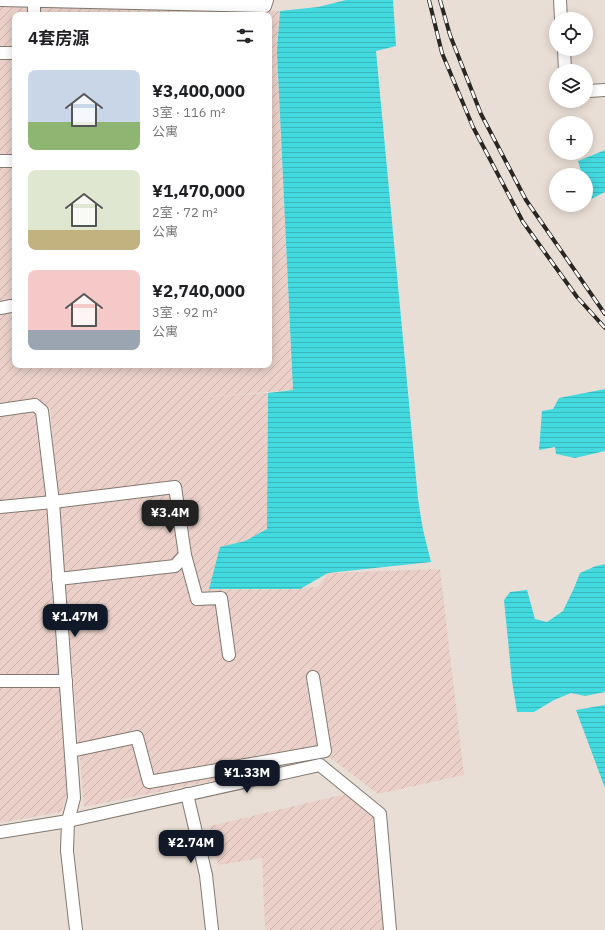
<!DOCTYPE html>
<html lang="zh">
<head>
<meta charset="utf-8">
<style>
  body { margin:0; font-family:"IBM Plex Sans","Noto Sans SC",sans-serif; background:#f6f6f6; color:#202124; height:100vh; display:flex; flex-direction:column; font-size:15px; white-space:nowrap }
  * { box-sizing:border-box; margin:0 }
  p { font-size:13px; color:#757577 }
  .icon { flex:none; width:22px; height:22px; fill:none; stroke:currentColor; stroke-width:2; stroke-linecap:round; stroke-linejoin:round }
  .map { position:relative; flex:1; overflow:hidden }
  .drawer { position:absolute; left:12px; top:12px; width:260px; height:356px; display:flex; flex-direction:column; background:#fff; border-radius:8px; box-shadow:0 2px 10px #0003 }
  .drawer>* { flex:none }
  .buttons { position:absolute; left:549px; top:12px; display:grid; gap:8px }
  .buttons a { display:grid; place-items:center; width:44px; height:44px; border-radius:50%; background:#fff; box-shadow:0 2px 10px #0003; font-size:20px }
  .price { position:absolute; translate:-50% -34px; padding:0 9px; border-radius:8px; background:#111827; color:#fff; font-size:13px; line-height:26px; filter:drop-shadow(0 1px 2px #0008) }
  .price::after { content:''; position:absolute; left:50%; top:24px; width:12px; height:9px; margin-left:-6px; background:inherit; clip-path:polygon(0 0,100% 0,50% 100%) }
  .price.selected { background:#222; color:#fff }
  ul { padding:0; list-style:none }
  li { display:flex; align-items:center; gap:12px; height:100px; padding:0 16px }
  li span { display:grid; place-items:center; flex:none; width:112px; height:80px; border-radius:8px; color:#555 }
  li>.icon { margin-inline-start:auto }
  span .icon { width:48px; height:48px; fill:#fffc; stroke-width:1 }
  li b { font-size:17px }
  h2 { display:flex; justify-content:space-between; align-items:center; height:48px; padding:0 16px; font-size:17px }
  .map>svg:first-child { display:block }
  .industrial { fill:url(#industrial-furrows); fill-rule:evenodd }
  .water { fill:url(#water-rules) }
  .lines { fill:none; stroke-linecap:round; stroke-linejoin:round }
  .minor-casing { stroke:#827970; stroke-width:14 }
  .minor { stroke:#fff; stroke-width:12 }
  .rail-casing { stroke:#2a2622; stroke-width:4 }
  .rail { stroke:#fff; stroke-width:2.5; stroke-dasharray:8; stroke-linecap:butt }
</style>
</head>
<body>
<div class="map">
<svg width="605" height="930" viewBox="0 0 605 930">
  <defs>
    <pattern id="industrial-furrows" width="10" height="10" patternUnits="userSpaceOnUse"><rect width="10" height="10" fill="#ead0c9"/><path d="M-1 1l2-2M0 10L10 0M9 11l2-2" fill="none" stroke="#c8b2ab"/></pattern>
    <pattern id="water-rules" width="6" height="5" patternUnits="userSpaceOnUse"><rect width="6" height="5" fill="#42d9df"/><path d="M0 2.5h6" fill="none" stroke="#39b9be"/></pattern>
  </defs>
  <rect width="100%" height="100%" fill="#e9ded5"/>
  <g class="industrial">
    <path d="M 0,7 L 280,11 L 277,51 L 293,390 L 191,398 L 268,393 L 267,529 L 245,541 L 220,547 L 209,589 L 318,587 L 328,573 L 440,569 L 464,775 L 378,794 L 329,757 L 84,807 L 50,408 L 25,400 L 0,403 ZM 15,15 L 269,15 L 269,365 L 15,365 Z"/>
    <path d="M 0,410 L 42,411 L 67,796 L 61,812 L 0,823 Z"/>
    <path d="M 354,792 L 380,814 L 387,930 L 265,930 L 262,858 L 218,865 L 210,826 Z"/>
  </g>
  <g class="water">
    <path d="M 346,0 L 393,0 L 396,46 L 376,51 L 418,499 L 423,530 L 431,562 L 328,573 L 300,589 L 209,589 L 220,547 L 245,541 L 267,529 L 268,393 L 293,390 L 277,51 L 280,11 L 318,7 Z"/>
    <path d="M 605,150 L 605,192 L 587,201 L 586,196 L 586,175 L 582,175 L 578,161 Z"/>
    <path d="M 605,389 L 605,451 L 575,458 L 556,454 L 555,447 L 539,450 L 542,411 L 553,409 L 559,398 Z"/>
    <path d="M 605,564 L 605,692 L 585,696 L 571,693 L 554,700 L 534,712 L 517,712 L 512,681 L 504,600 L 510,592 L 527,590 L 535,619 L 547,622 L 563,611 L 574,588 L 580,573 L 596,566 Z"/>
    <path d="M 605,705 L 605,788 L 576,710 Z"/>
  </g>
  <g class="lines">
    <g class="minor-casing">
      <g id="minor">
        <path d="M 0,0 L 265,6 L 267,0"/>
        <path d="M 560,0 L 561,19"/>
        <path d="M 34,15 L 34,1"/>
        <path d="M 564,49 L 565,71"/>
        <path d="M 0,53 L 15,53"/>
        <path d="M 586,88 L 589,91 L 605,90"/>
        <path d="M 0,161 L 15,161"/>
        <path d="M 0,308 L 11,306"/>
        <path d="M 0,410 L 35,405 L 42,411 L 53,502 L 74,798 L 68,821 L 67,851 L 76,930"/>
        <path d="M 0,507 L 53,502 L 175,487 L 185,555 L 197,599 L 221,598 L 229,655"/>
        <path d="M 58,579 L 175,566 L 185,555"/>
        <path d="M 0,681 L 66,681"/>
        <path d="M 71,751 L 137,737 L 149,782 L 325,751 L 313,677"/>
        <path d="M 187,794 L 206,875 L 212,930"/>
        <path d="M 0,832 L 68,821 L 320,765 L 380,814 L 390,930"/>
      </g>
    </g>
    <use href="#minor" class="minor"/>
    <g class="rail-casing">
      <g id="rail">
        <path d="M 429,0 L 442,53 L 473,127 L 523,222 L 577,297 L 605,328"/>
        <path d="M 440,0 L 450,35 L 481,114 L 526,200 L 605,314"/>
      </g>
    </g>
    <use href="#rail" class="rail"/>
  </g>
</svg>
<div class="buttons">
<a><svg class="icon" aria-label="locate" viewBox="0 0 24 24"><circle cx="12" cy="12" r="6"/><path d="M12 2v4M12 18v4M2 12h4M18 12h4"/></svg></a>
<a><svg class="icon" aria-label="layers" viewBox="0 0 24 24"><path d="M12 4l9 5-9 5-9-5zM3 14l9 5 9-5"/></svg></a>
<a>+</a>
<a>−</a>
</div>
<b class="price selected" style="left:170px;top:534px">¥3.4M</b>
<b class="price" style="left:75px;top:638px">¥1.47M</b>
<b class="price" style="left:247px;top:794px">¥1.33M</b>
<b class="price" style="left:191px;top:864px">¥2.74M</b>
<section class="drawer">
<h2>4套房源<svg class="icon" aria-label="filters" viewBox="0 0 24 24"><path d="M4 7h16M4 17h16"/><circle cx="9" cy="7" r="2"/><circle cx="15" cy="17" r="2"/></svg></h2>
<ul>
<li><span style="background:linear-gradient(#c9d6e8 65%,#8fb573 0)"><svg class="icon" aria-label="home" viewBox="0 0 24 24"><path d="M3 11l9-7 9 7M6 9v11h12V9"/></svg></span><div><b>¥3,400,000</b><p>3室 · 116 m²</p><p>公寓</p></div></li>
<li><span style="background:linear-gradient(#dfe7d0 75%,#c2b280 0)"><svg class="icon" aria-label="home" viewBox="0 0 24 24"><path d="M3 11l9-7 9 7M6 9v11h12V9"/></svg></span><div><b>¥1,470,000</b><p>2室 · 72 m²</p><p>公寓</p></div></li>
<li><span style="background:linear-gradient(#f6c9c9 75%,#9aa5b1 0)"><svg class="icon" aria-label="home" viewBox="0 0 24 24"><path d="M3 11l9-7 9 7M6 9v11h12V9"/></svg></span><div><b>¥2,740,000</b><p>3室 · 92 m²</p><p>公寓</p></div></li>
</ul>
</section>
</div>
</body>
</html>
